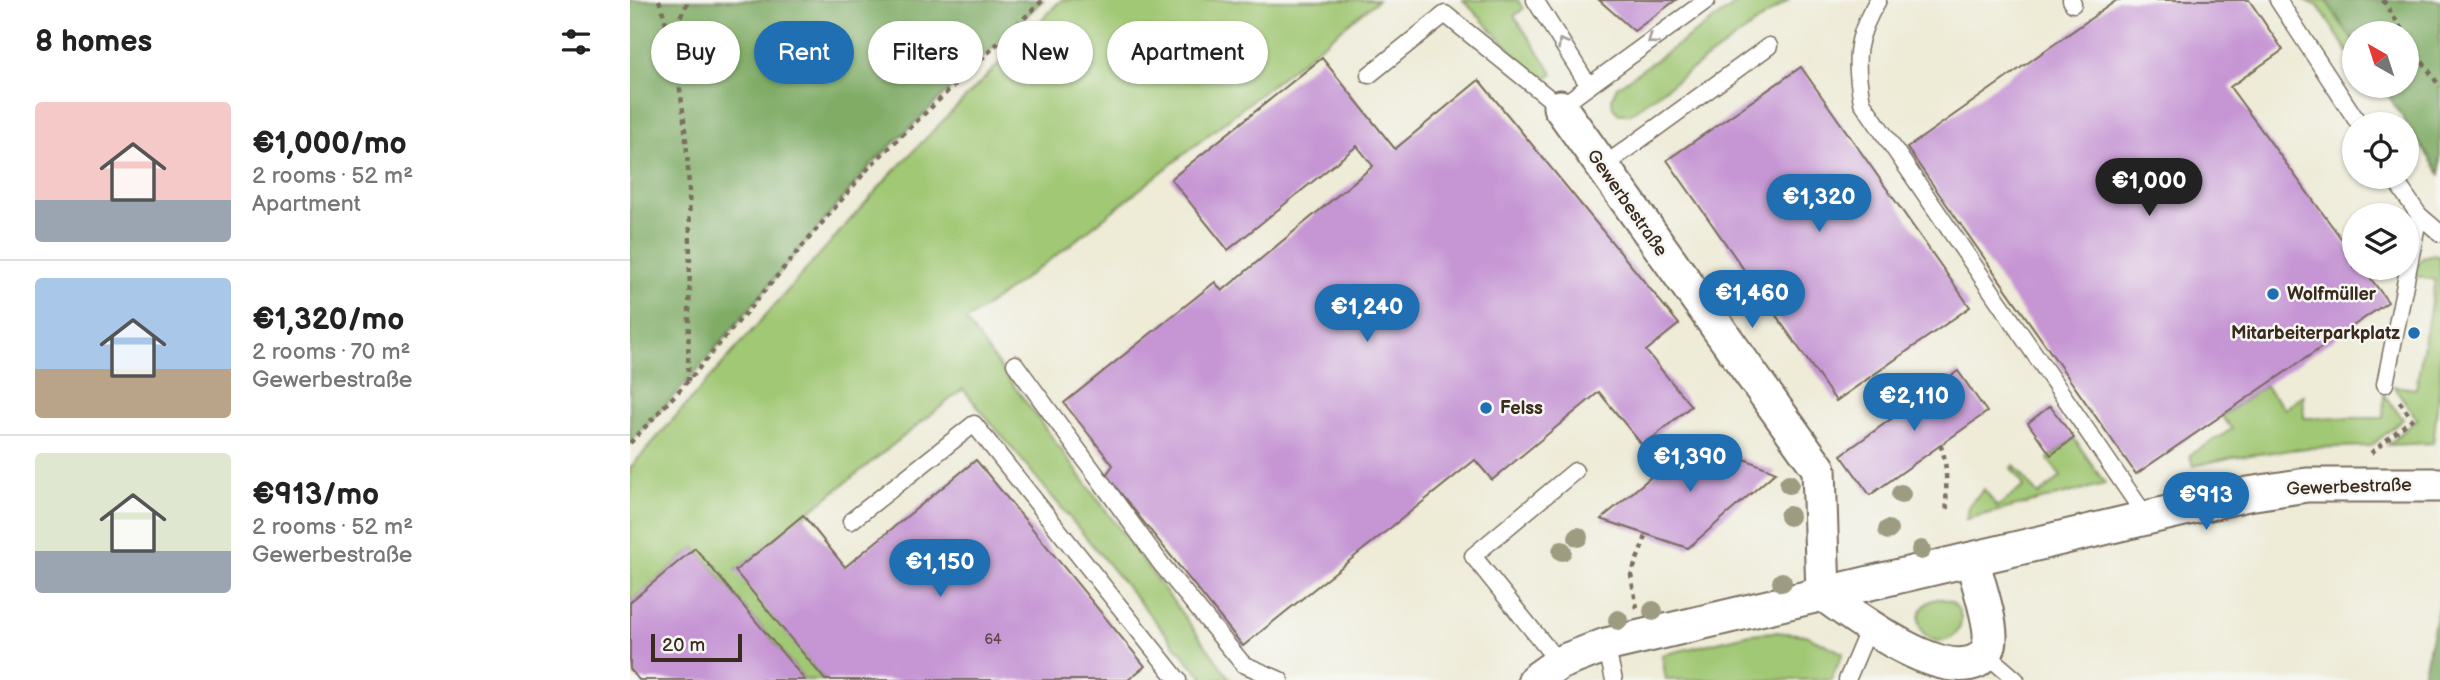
<!DOCTYPE html>
<html lang="en">
<head>
<meta charset="utf-8">
<style>
  body { margin:0; font-family:"Balsamiq Sans",sans-serif; background:#f2f2f2; color:#222; height:100vh; display:flex; flex-direction:column; font-size:26px; white-space:nowrap }
  * { box-sizing:border-box; margin:0 }
  p { font-size:23px; color:#767676 }
  .icon { flex:none; width:38px; height:38px; fill:none; stroke:currentColor; stroke-width:2; stroke-linecap:round; stroke-linejoin:round }
  .map { position:relative; flex:1; overflow:hidden }
  .side { display:flex; flex-direction:column; background:#fff; width:630px }
  .side>* { flex:none }
  .banner { position:absolute; left:21px; top:21px; width:665px; height:63px; display:flex; gap:14px }
  .needle { width:46px; rotate:321deg }
  .controls { position:absolute; left:1712px; top:21px; display:grid; gap:14px }
  .controls a { display:grid; place-items:center; width:77px; height:77px; border-radius:50%; background:#fff; box-shadow:0 2px 5px #0004; font-size:35px }
  .scale { position:absolute; left:21px; bottom:18px; width:91px; box-sizing:border-box; padding-left:7px; border:4px solid #3b2a1e; border-top:0; font-size:19px; line-height:24px; white-space:nowrap; color:#3b2a1e; -webkit-text-stroke:5px #f6f6f2; paint-order:stroke }
  .price { position:absolute; translate:-50% -60px; padding:0 16px; border-radius:24px; background:#1f6fb2; color:#fff; font-size:23px; line-height:46px; filter:drop-shadow(0 2px 4px #0008) }
  .price::after { content:''; position:absolute; left:50%; top:42px; width:21px; height:16px; margin-left:-10px; background:inherit; clip-path:polygon(0 0,100% 0,50% 100%) }
  .price.current { background:#222; color:#fff }
  ul { padding:0; list-style:none }
  li { display:flex; align-items:center; gap:21px; height:175px; padding:0 35px }
  li+li { border-top:2px solid #e0e0e0 }
  li span { display:grid; place-items:center; flex:none; width:196px; height:140px; border-radius:7px; color:#555 }
  li>.icon { margin-inline-start:auto }
  span .icon { width:84px; height:84px; fill:#fffc; stroke-width:1 }
  li b { font-size:30px }
  h2 { display:flex; justify-content:space-between; align-items:center; height:84px; padding:0 35px; font-size:30px }
  .pill { padding:0 24px; border-radius:32px; background:#fff; box-shadow:0 2px 5px #0004; font-size:24px; line-height:63px }
  .pill.current { background:#1f6fb2; color:#fff }
  main { display:flex; flex:1; min-height:0 }
  .map>svg:first-child { display:block }
  .green { fill:#a1c874; stroke:#6e7949; stroke-width:2 }
  .forest { fill:#80ac66; stroke:#5e6b42; stroke-width:2 }
  .building { fill:#c696d4 }
  .lines { fill:none; stroke-linecap:round; stroke-linejoin:round }
  .service-casing { stroke:#7a6e5f; stroke-width:19 }
  .minor-casing { stroke:#7a6e5f; stroke-width:37 }
  .path { stroke:#7a6e5f; stroke-width:4.5; stroke-dasharray:5 5; stroke-linecap:butt }
  .service { stroke:#fff; stroke-width:16 }
  .minor { stroke:#fff; stroke-width:33 }
  .tree { fill:#9d9b80 }
  .oneway { stroke:#a79f9a }
  .poi-dot { fill:#1f6fb2; stroke:#f6f6f2; stroke-width:2.5 }
  .labels { text-anchor:middle; dominant-baseline:central; stroke-width:5; stroke-linejoin:round; paint-order:stroke }
  .number-label { font-size:14px; fill:#5e454c }
  .street-label { font-size:18px; fill:#3b2a1e; stroke:#f6f6f2 }
  .poi-label { font-size:18px; font-weight:bold; fill:#3b2a1e; stroke:#f6f6f2; text-anchor:start }
</style>
</head>
<body>
<main>
<section class="side">
<h2>8 homes<svg class="icon" aria-label="filters" viewBox="0 0 24 24"><path d="M4 7h16M4 17h16"/><circle cx="9" cy="7" r="2"/><circle cx="15" cy="17" r="2"/></svg></h2>
<ul>
<li><span style="background:linear-gradient(#f6c9c9 70%,#9aa5b1 0)"><svg class="icon" aria-label="home" viewBox="0 0 24 24"><path d="M3 11l9-7 9 7M6 9v11h12V9"/></svg></span><div><b>€1,000/mo</b><p>2 rooms · 52 m²</p><p>Apartment</p></div></li>
<li><span style="background:linear-gradient(#a9c7e8 65%,#b9a48a 0)"><svg class="icon" aria-label="home" viewBox="0 0 24 24"><path d="M3 11l9-7 9 7M6 9v11h12V9"/></svg></span><div><b>€1,320/mo</b><p>2 rooms · 70 m²</p><p>Gewerbestraße</p></div></li>
<li><span style="background:linear-gradient(#dfe7d0 70%,#9aa5b1 0)"><svg class="icon" aria-label="home" viewBox="0 0 24 24"><path d="M3 11l9-7 9 7M6 9v11h12V9"/></svg></span><div><b>€913/mo</b><p>2 rooms · 52 m²</p><p>Gewerbestraße</p></div></li>
</ul>
</section>
<div class="map">
<svg width="1810" height="680" viewBox="0 0 1810 680">
  <rect width="100%" height="100%" fill="#f6f6f2"/>
  <filter id="ink" filterUnits="userSpaceOnUse"><feTurbulence type="fractalNoise" baseFrequency=".0143" numOctaves="2"/><feDisplacementMap in="SourceGraphic" scale="14" xChannelSelector="R" yChannelSelector="G"/><feConvolveMatrix kernelMatrix="1 2 1 2 8 2 1 2 1" color-interpolation-filters="sRGB"/></filter>
  <filter id="wash" filterUnits="userSpaceOnUse"><feTurbulence type="fractalNoise" baseFrequency=".00686" numOctaves="4" result="noise"/><feDisplacementMap in="SourceGraphic" scale="28" xChannelSelector="R" yChannelSelector="G"/><feGaussianBlur stdDeviation="1.57" result="paint"/><feColorMatrix in="noise" values="0 0 0 0 0 0 0 0 0 0 0 0 0 0 0 0 0 1.4 0 .05"/><feComposite in="paint" operator="in"/></filter>
  <g filter="url(#wash)">
    <rect width="100%" height="100%" fill="#eeebd7"/>
    <g class="green">
      <path d="M 431,0 L 748,0 L 436,248 L 336,321 L 601,680 L 576,680 L 565,669 L 333,389 L 106,570 L 195,680 L 175,680 L 65,548 L 0,602 L 0,468 L 261,174 Z"/>
      <path d="M 833,0 L 888,0 L 893,9 L 884,16 L 923,73 L 911,82 Z"/>
      <path d="M 1112,0 L 1158,0 L 1000,114 L 989,114 L 983,108 L 982,98 L 987,87 Z"/>
      <path d="M 1673,0 L 1696,0 L 1724,43 L 1724,61 L 1688,6 Z"/>
      <path d="M 1803,255 L 1810,257 L 1810,382 L 1803,443 L 1758,445 L 1787,419 L 1764,386 L 1786,389 L 1805,280 L 1782,275 L 1792,258 Z"/>
      <path d="M 1635,386 L 1655,409 L 1673,395 L 1674,418 L 1753,418 L 1754,395 L 1773,419 L 1741,446 L 1677,448 L 1603,457 L 1563,466 L 1560,455 L 1602,429 L 1592,416 Z"/>
      <path d="M 1444,438 L 1475,484 L 1336,519 L 1340,504 L 1354,489 L 1367,507 L 1394,486 L 1381,468 L 1384,465 L 1408,495 L 1431,477 L 1418,459 Z"/>
      <circle cx="1310" cy="620" r="21"/>
      <path d="M 1145,632 L 1176,635 L 1213,653 L 1201,680 L 1036,680 L 1032,655 L 1121,634 Z"/>
    </g>
    <g class="forest">
      <path d="M 0,0 L 413,0 L 241,165 L 58,381 L 0,443 Z"/>
      <path d="M 1696,0 L 1810,0 L 1810,174 L 1752,86 L 1776,86 L 1776,33 L 1724,33 L 1724,43 Z"/>
      <path d="M 1810,600 L 1810,680 L 1792,680 Z"/>
    </g>
    <g id="blocks">
      <g class="building">
        <path d="M 969,0 L 1046,0 L 1004,31 Z"/>
        <path d="M 1487,0 L 1619,0 L 1653,50 L 1600,87 L 1724,256 L 1724,268 L 1733,268 L 1758,302 L 1506,474 L 1277,148 Z"/>
        <path d="M 692,58 L 765,149 L 849,80 L 1049,324 L 1016,351 L 1061,406 L 1013,446 L 969,392 L 862,480 L 845,460 L 613,646 L 476,475 L 483,465 L 434,403 L 585,282 L 592,291 L 743,166 L 727,146 L 598,250 L 541,179 Z"/>
        <path d="M 1171,67 L 1340,307 L 1206,401 L 1037,160 Z"/>
        <path d="M 1328,371 L 1357,412 L 1240,495 L 1211,455 Z"/>
        <path d="M 1420,406 L 1444,438 L 1421,455 L 1398,423 Z"/>
        <path d="M 1066,439 L 1146,472 L 1058,548 L 971,519 Z"/>
        <path d="M 346,460 L 515,666 L 498,680 L 195,680 L 105,571 L 173,515 L 215,567 Z"/>
        <path d="M 65,548 L 175,680 L 9,680 L 0,669 L 0,602 Z"/>
      </g>
    </g>
  </g>
  <g filter="url(#ink)">
    <use href="#blocks" fill-opacity="0" stroke="#7a6e5f" stroke-width="2"/>
    <g class="lines">
      <g class="service-casing">
        <g id="service">
          <path d="M 905,0 L 959,86"/>
          <path d="M 1248,0 C 1225,38 1224,60 1232,102 L 1517,518"/>
          <path d="M 1441,0 L 1443,4"/>
          <path d="M 1648,0 L 1729,124"/>
          <path d="M 739,75 L 815,14 L 930,107 L 1077,0"/>
          <path d="M 972,167 L 1139,46"/>
          <path d="M 1763,177 L 1789,215 L 1810,233"/>
          <path d="M 385,364 L 532,565 L 613,664 L 650,680"/>
          <path d="M 1755,384 L 1789,215"/>
          <path d="M 221,521 L 344,424 L 548,680"/>
          <path d="M 976,645 L 984,680"/>
          <path d="M 1356,654 L 1386,680"/>
          <path d="M 929,663 L 843,556 L 945,471"/>
          <path d="M 1217,680 L 1239,628"/>
        </g>
      </g>
      <g class="minor-casing">
        <g id="minor">
          <path d="M 930,107 L 1189,469 L 1193,594 C 1225,617 1307,680 1347,661 C 1355,655 1360,649 1360,638 C 1361,620 1347,579 1342,559"/>
          <path d="M 905,680 L 929,663 L 976,645 L 1618,494 L 1677,485 L 1810,485"/>
        </g>
      </g>
      <g class="path">
        <path d="M 29,0 C 69,122 59,254 58,381"/>
        <path d="M 1753,0 L 1774,33"/>
        <path d="M 41,34 L 59,0"/>
        <path d="M 1776,37 L 1810,87"/>
        <path d="M 0,443 L 58,381 L 241,165 L 413,0"/>
        <path d="M 1310,445 C 1319,461 1315,491 1317,511"/>
        <path d="M 1741,453 L 1782,419 L 1769,401"/>
        <path d="M 1007,608 L 1001,575 L 1017,534"/>
      </g>
      <use href="#service" class="service"/>
      <use href="#minor" class="minor"/>
    </g>
    <g class="tree">
      <circle cx="1159" cy="484" r="10"/>
      <circle cx="1271" cy="494" r="10"/>
      <circle cx="1159" cy="516" r="10"/>
      <circle cx="1258" cy="530" r="10"/>
      <circle cx="948" cy="537" r="10"/>
      <circle cx="1291" cy="550" r="10"/>
      <circle cx="932" cy="551" r="10"/>
      <circle cx="1152" cy="582" r="10"/>
      <circle cx="1023" cy="611" r="10"/>
      <circle cx="988" cy="620" r="10"/>
    </g>
    <defs><path id="oneway-chevron" d="M-2-3.5L2.5 0L-2 3.5" fill="none" stroke-width="1.6" stroke-linecap="round" stroke-linejoin="round" transform="scale(1.75)"/></defs>
    <g class="oneway">
      <use href="#oneway-chevron" transform="translate(1022 40) rotate(144)"/>
      <use href="#oneway-chevron" transform="translate(932 43) rotate(-122)"/>
    </g>
  </g>
  <g class="poi-dot">
    <circle cx="1643" cy="294" r="7"/>
    <circle cx="1784" cy="333" r="7"/>
    <circle cx="856" cy="408" r="7"/>
  </g>
  <g class="labels">
    <g class="number-label">
      <text x="363" y="639">64</text>
    </g>
    <g class="street-label">
      <text transform="translate(997 203) rotate(55)">Gewerbestraße</text>
      <text transform="translate(1719 487) rotate(-2)">Gewerbestraße</text>
    </g>
    <g class="poi-label">
      <text x="1657" y="294">Wolfmüller</text>
      <text x="1770" y="333" text-anchor="end">Mitarbeiterparkplatz</text>
      <text x="870" y="408">Felss</text>
    </g>
  </g>
</svg>
<div class="controls">
<a><svg class="needle" viewBox="-14 -14 28 28"><path d="M0-13l5 13h-10z" fill="#e53935"/><path d="M0 13l5-13h-10z" fill="#767676"/></svg></a>
<a><svg class="icon" aria-label="locate" viewBox="0 0 24 24"><circle cx="12" cy="12" r="6"/><path d="M12 2v4M12 18v4M2 12h4M18 12h4"/></svg></a>
<a><svg class="icon" aria-label="layers" viewBox="0 0 24 24"><path d="M12 4l9 5-9 5-9-5zM3 14l9 5 9-5"/></svg></a>
</div>
<div class="scale">20 m</div>
<b class="price current" style="left:1519px;top:218px">€1,000</b>
<b class="price" style="left:1189px;top:234px">€1,320</b>
<b class="price" style="left:1122px;top:330px">€1,460</b>
<b class="price" style="left:737px;top:344px">€1,240</b>
<b class="price" style="left:1284px;top:433px">€2,110</b>
<b class="price" style="left:1060px;top:494px">€1,390</b>
<b class="price" style="left:1576px;top:532px">€913</b>
<b class="price" style="left:310px;top:599px">€1,150</b>
<div class="banner">
<a class="pill">Buy</a>
<a class="pill current">Rent</a>
<a class="pill">Filters</a>
<a class="pill">New</a>
<a class="pill">Apartment</a>
</div>
</div>
</main>
</body>
</html>
